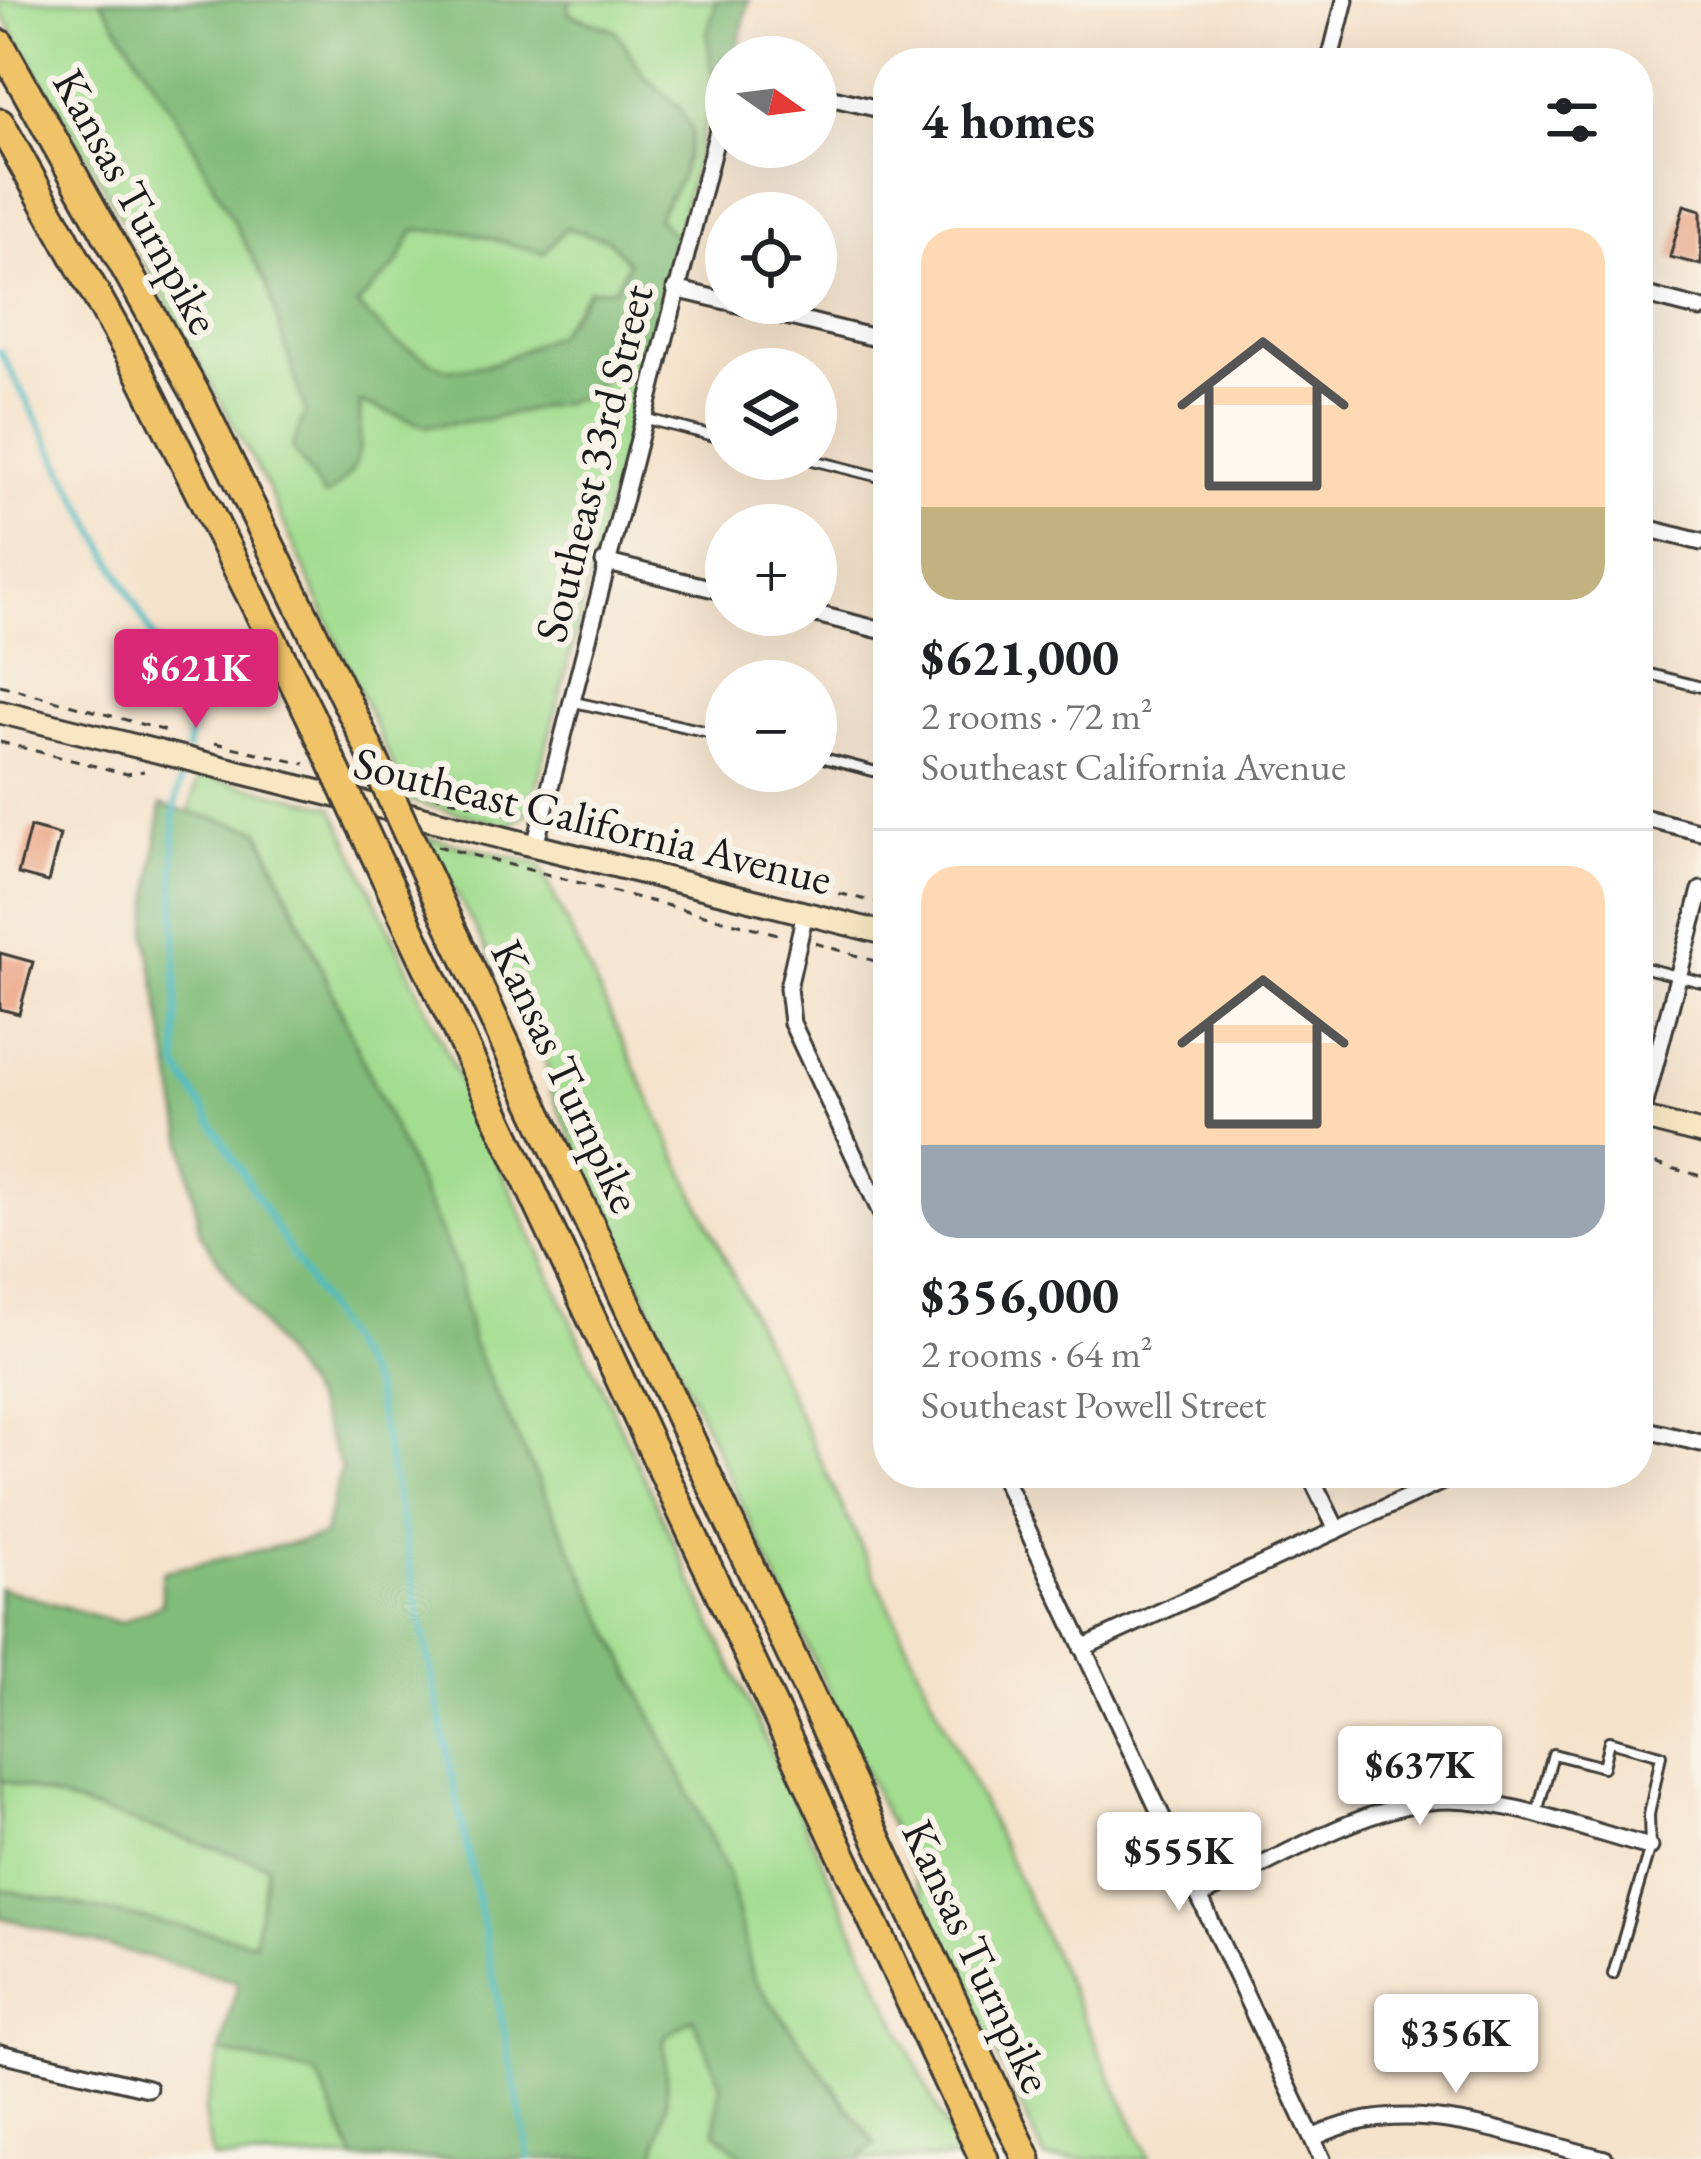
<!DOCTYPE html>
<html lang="en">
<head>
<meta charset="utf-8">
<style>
  body { margin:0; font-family:"EB Garamond",serif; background:#f2f2f2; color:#202124; height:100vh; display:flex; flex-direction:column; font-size:45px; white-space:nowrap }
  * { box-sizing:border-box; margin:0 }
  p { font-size:39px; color:#757577 }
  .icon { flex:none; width:66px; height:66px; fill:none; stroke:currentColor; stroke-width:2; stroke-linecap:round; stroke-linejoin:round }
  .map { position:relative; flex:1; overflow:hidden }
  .drawer { position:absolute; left:873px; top:48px; width:780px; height:1440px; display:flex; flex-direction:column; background:#fff; border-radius:48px; box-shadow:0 12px 48px #0002 }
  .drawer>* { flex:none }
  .needle { width:78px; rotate:104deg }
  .fabs { position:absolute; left:705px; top:36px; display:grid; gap:24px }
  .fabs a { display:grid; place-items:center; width:132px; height:132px; border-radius:50%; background:#fff; box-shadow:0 12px 48px #0002; font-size:60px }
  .price { position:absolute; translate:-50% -102px; padding:0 27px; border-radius:12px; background:#fff; color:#222; font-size:39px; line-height:78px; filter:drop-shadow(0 3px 6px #0008) }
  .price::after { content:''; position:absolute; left:50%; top:72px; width:36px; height:27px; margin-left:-18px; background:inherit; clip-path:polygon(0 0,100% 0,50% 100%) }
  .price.selected { background:#db2777; color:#fff }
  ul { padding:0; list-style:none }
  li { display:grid; align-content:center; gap:24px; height:636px; padding:0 48px }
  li+li { border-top:3px solid #e0e0e0 }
  li span { display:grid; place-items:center; height:372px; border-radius:36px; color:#555 }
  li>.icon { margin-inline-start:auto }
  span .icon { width:216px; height:216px; fill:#fffc; stroke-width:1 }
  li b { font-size:51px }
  h2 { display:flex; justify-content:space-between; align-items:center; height:144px; padding:0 48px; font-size:51px }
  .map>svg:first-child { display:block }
  .green { fill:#a3dd90; stroke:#607c56; stroke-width:3 }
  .forest { fill:#82bc7a; stroke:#4f6c4b; stroke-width:3; fill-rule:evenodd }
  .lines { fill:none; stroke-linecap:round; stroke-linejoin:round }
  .stream { stroke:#4dbcc4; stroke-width:6 }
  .building { fill:#eb9f7e }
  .lane-casing { stroke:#3d3a36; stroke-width:14 }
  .street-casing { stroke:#3d3a36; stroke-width:21 }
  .secondary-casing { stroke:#3d3a36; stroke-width:27 }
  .highway-casing { stroke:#3d3a36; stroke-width:33 }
  .path { stroke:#3d3a36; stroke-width:3; stroke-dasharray:9 9; stroke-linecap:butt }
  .lane { stroke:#fff; stroke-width:8 }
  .street { stroke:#fff; stroke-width:15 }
  .secondary { stroke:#f9e7c3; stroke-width:21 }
  .highway { stroke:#f0c369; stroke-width:27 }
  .highway-bridge-casing { stroke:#3d3a36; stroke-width:33; stroke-linecap:butt }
  .highway-bridge { stroke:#f0c369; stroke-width:27 }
  .labels { text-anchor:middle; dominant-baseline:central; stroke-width:12; stroke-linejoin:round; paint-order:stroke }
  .street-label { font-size:45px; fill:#1c1c1c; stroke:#f7f3e8 }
</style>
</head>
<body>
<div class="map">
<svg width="1701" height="2159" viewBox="0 0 1701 2159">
  <rect width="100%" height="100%" fill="#f7f3e8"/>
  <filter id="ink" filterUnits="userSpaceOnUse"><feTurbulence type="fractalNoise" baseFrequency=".00833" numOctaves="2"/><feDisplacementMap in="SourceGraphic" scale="24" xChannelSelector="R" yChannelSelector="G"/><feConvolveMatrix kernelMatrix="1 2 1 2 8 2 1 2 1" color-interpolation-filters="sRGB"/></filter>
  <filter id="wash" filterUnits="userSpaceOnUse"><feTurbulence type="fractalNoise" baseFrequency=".004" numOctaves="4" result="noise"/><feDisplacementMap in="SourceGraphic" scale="48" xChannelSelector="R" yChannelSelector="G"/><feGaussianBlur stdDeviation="2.7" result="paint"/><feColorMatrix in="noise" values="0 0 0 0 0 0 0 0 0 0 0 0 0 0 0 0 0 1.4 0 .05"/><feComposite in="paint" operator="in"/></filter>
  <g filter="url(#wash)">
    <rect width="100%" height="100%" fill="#f5e2cb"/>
    <g class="green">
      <path d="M 0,0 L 101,0 L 185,130 L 267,285 L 305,411 L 359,402 L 426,426 L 489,419 L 583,397 L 653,332 L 530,811 L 508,826 L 409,801 L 269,490 L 83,149 L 0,10 Z"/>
      <path d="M 570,0 L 717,0 L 707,34 L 714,89 L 676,238 L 657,218 L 680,179 L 678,105 L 644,76 L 616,31 L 567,13 Z"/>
      <path d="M 565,228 L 609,240 L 628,263 L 615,288 L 589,290 L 557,334 L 496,363 L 448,370 L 395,342 L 356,305 L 398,263 L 413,230 L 467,232 L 544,253 Z"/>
      <path d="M 199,775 L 333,807 L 960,2159 L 859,2159 L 875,2143 L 754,1979 L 728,1874 L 472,1343 L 458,1272 L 260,830 L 189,812 Z"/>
      <path d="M 426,837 L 539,864 L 1150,2159 L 1045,2159 L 551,1092 L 545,1057 Z"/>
      <path d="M 0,1780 L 268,1865 L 254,1942 L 0,1889 Z"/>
      <path d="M 694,2018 L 721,2084 L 715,2131 L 745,2159 L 654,2159 L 667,2103 L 664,2036 Z"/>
      <path d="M 220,2052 L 317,2075 L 355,2159 L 212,2159 L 204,2111 Z"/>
    </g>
    <g class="forest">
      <path d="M 101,0 L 570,0 L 568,13 L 616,31 L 644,76 L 678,105 L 693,132 L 680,179 L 657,217 L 676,238 L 653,332 L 584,397 L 489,419 L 426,426 L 360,402 C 360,449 366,467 325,497 L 292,448 L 305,411 L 267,285 L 185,130 ZM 566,228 L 609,240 L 628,263 L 615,288 L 590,290 L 556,334 L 496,363 L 448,370 L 395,342 L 357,305 L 398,263 L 414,230 L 467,232 L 544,253 Z"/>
      <path d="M 717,0 L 749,0 L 735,57 L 726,57 L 726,80 L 714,89 L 707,34 Z"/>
      <path d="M 161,805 L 259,830 L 458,1272 L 472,1343 L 728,1874 L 754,1979 L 875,2144 L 859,2159 L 745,2159 L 715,2131 L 721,2083 L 693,2018 L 664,2037 L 667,2103 L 654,2159 L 355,2159 L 317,2075 L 220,2052 L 238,1982 L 0,1917 L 0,1889 L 254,1942 L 268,1865 L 0,1780 L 0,1588 L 120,1623 L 162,1604 L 162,1572 L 324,1536 L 341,1468 L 314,1402 L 200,1233 L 147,935 Z"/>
    </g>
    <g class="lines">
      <g class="stream">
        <path d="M 0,351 L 194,714 L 187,751"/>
        <path d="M 184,764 L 174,812 L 178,1067 L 374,1389 L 530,2159"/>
      </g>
    </g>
    <g id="blocks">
      <g class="building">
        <path d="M 1684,205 L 1701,210 L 1701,265 L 1670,257 Z"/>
        <path d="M 30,827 L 60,835 L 48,882 L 18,874 Z"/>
        <path d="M 0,953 L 33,962 L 19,1014 L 0,1009 Z"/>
      </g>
    </g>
  </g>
  <g filter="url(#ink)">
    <use href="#blocks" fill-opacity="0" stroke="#3d3a36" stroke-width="3"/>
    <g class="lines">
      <g class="lane-casing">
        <g id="lane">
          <path d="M 643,418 L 726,439"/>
          <path d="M 809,459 L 888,479"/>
          <path d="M 1638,671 L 1701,687"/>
          <path d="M 570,701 L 726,736"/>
          <path d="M 816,756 L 888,775"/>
          <path d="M 1638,966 L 1701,982"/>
          <path d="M 1537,1813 L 1553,1754 L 1603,1767 L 1609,1741 L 1661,1755 L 1649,1815 L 1650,1847 L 1613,1974"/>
        </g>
      </g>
      <g class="street-casing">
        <g id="street">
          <path d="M 1329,63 L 1345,0"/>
          <path d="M 816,94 L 888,111"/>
          <path d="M 675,289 L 726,301"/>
          <path d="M 1638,293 L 1701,309"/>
          <path d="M 733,303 L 888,341"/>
          <path d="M 1638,526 L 1701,542"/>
          <path d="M 604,562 L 726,592"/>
          <path d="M 816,614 L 888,632"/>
          <path d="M 1638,816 L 1701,832"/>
          <path d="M 535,846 L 726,99"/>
          <path d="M 805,913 L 788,988 L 792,1023 L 888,1228"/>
          <path d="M 1641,1118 L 1701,890"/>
          <path d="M 1638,1428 L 1701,1443"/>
          <path d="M 1001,1473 L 1322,2159"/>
          <path d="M 1309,1473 L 1337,1530"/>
          <path d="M 1082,1648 L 1460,1473"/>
          <path d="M 1199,1896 C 1270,1864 1373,1799 1450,1800 C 1515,1801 1587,1831 1650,1847"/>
          <path d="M 0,2053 L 148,2088"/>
          <path d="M 1313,2138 C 1406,2090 1511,2136 1605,2159"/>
        </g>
      </g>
      <g class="secondary-casing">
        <g id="secondary">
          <path d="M 0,712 L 888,934"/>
          <path d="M 1638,1117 L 1701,1133"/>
        </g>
      </g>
      <g class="highway-casing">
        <g id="highway">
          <path d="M 0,44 L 197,396 L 358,725"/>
          <path d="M 0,123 L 141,375 L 309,713"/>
          <path d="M 385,876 L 984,2159"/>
          <path d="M 427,876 L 1027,2159"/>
        </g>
      </g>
      <g class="path">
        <path d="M 0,685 L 166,731"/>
        <path d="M 0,742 L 127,774 L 144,771"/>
        <path d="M 215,743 L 305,764"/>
        <path d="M 414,790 L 521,817"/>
        <path d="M 559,827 L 888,905"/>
        <path d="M 437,846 L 782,935"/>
        <path d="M 815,943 L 888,965"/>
        <path d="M 1638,1159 L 1701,1176"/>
      </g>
      <use href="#lane" class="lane"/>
      <use href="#street" class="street"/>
      <use href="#secondary" class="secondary"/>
      <use href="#highway" class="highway"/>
      <g class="highway-bridge-casing">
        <g id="highway-bridge">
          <path d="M 309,713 L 385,876"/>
          <path d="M 358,725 L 427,876"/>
        </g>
      </g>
      <use href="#highway-bridge" class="highway-bridge"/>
    </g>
  </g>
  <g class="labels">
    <g class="street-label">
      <text transform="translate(137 201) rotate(61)">Kansas Turnpike</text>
      <text transform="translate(593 463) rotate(-76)">Southeast 33rd Street</text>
      <text transform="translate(593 820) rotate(14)">Southeast California Avenue</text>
      <text transform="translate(567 1076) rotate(65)">Kansas Turnpike</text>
      <text transform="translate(978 1956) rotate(65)">Kansas Turnpike</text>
    </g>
  </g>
</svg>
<div class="fabs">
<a><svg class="needle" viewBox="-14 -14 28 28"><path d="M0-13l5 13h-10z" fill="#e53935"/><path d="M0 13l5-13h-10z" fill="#757577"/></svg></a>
<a><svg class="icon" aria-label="locate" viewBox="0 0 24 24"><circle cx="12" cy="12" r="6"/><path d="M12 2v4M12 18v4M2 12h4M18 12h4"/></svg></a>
<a><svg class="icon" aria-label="layers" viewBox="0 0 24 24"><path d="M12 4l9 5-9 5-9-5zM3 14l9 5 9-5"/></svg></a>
<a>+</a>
<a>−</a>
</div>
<b class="price selected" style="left:196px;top:731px">$621K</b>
<b class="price" style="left:1420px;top:1828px">$637K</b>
<b class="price" style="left:1179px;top:1914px">$555K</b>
<b class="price" style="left:1456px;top:2096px">$356K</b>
<section class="drawer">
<h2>4 homes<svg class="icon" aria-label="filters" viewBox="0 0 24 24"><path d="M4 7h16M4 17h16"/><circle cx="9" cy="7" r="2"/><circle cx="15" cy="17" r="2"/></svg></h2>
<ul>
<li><span style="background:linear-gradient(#ffd9b3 75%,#c2b280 0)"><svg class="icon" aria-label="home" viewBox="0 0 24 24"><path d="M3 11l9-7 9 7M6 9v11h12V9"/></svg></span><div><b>$621,000</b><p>2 rooms · 72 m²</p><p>Southeast California Avenue</p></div></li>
<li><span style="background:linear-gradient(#ffd9b3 75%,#9aa5b1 0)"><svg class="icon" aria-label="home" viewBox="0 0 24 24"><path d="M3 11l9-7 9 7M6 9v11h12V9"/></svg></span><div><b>$356,000</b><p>2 rooms · 64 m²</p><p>Southeast Powell Street</p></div></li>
</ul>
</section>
</div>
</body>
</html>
